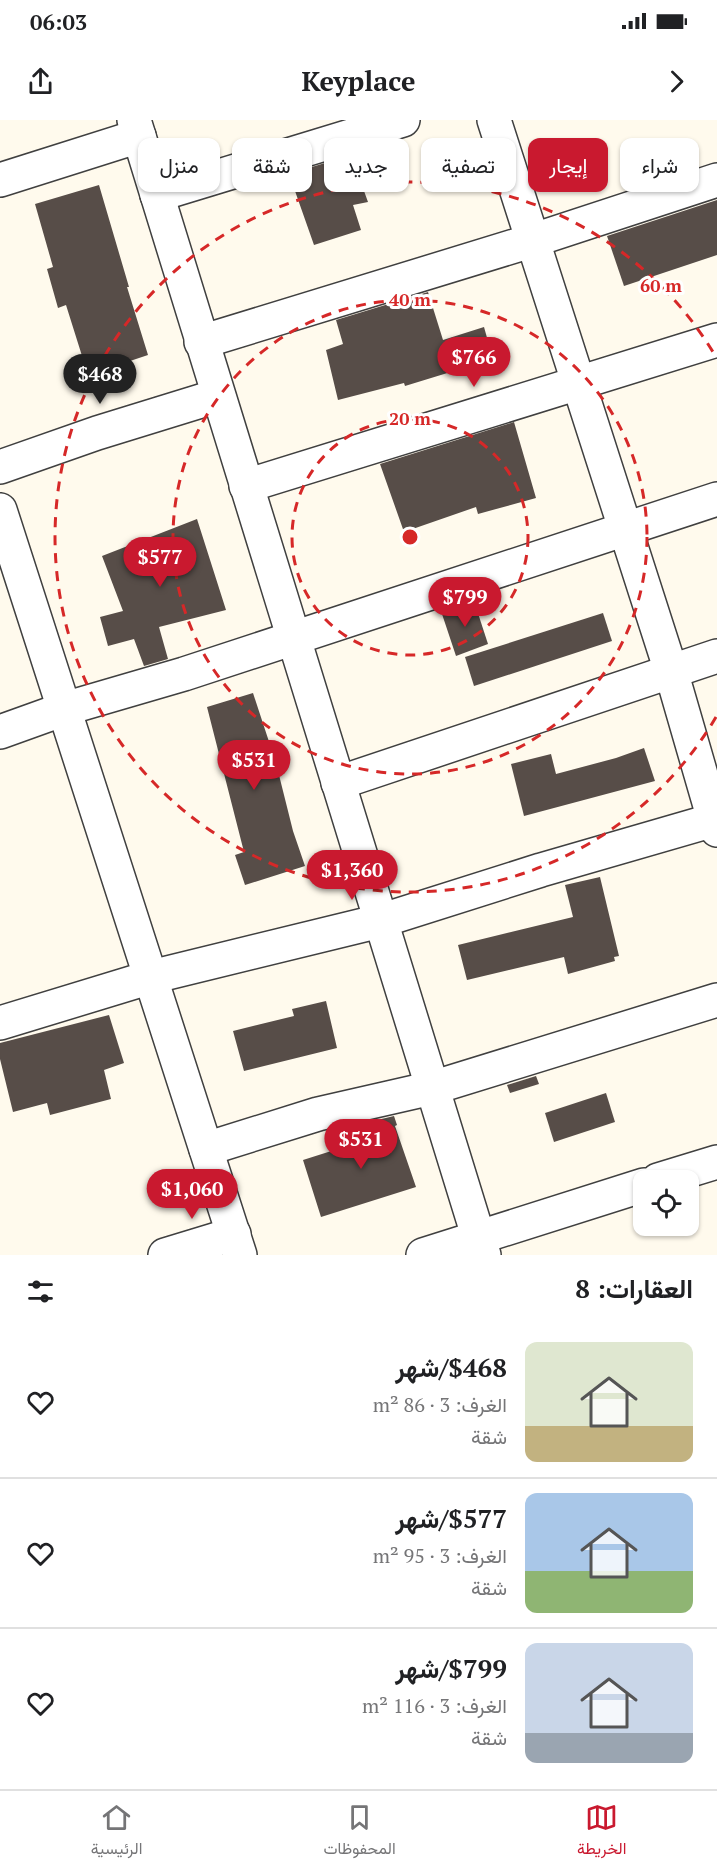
<!DOCTYPE html>
<html lang="ar">
<head>
<meta charset="utf-8">
<style>
  body { margin:0; font-family:"PT Serif",Vazirmatn,serif; background:#f6f6f6; color:#202124; direction:rtl; height:100vh; display:flex; flex-direction:column; font-size:22px; white-space:nowrap }
  * { box-sizing:border-box; margin:0 }
  p { font-size:20px; color:#757577 }
  .icon { flex:none; width:33px; height:33px; fill:none; stroke:currentColor; stroke-width:2; stroke-linecap:round; stroke-linejoin:round }
  .map { position:relative; height:1135px; overflow:hidden; direction:ltr }
  .side { display:flex; flex-direction:column; background:#fff; flex:1 }
  .side>* { flex:none }
  .banner { position:absolute; left:18px; top:18px; width:681px; height:54px; direction:rtl; display:flex; gap:12px }
  .fabs { position:absolute; left:633px; top:1050px; display:grid; gap:12px }
  .fabs a { display:grid; place-items:center; width:66px; height:66px; border-radius:12px; background:#fff; box-shadow:0 2px 4px #0004; font-size:30px }
  .price { position:absolute; translate:-50% -51px; padding:0 14px; border-radius:21px; background:#c9192f; color:#fff; font-size:20px; line-height:39px; filter:drop-shadow(0 2px 3px #0008) }
  .price::after { content:''; position:absolute; left:50%; top:36px; width:18px; height:14px; margin-left:-9px; background:inherit; clip-path:polygon(0 0,100% 0,50% 100%) }
  .price.on { background:#222; color:#fff }
  ul { padding:0; list-style:none }
  li { display:flex; align-items:center; gap:18px; height:150px; padding:0 24px }
  li+li { border-top:2px solid #e0e0e0 }
  li span { display:grid; place-items:center; flex:none; width:168px; height:120px; border-radius:12px; color:#555 }
  li>.icon { margin-inline-start:auto }
  span .icon { width:72px; height:72px; fill:#fffc; stroke-width:1 }
  li b { font-size:26px }
  h2 { display:flex; justify-content:space-between; align-items:center; height:72px; padding:0 24px; font-size:26px }
  .tag { padding:0 21px; border-radius:12px; background:#fff; box-shadow:0 2px 4px #0004; font-size:21px; line-height:54px }
  .tag.on { background:#c9192f; color:#fff }
  .status { display:flex; justify-content:space-between; align-items:center; height:42px; padding:0 30px; background:#fff; direction:ltr }
  .status svg { height:16px; fill:currentColor }
  header { display:flex; justify-content:space-between; align-items:center; height:78px; padding:0 24px; background:#fff; font-size:27px; font-weight:700 }
  .menu { display:flex; justify-content:space-around; align-items:center; height:84px; border-top:2px solid #e0e0e0; background:#fff; font-size:16px; color:#757577 }
  .menu a { display:grid; justify-items:center; gap:3px }
  .menu .on { color:#c9192f }
  .map>svg:first-child { display:block }
  .building { fill:#574d48 }
  .lines { fill:none; stroke-linecap:round; stroke-linejoin:round }
  .minor-casing { stroke:#404040; stroke-width:36 }
  .minor { stroke:#fff; stroke-width:33 }
  .ring { fill:none; stroke:#d62828; stroke-width:3; stroke-dasharray:10 8 }
  .centre { fill:#d62828; stroke:#fff; stroke-width:3 }
  .ring-label { font-size:18px; text-anchor:middle; font-weight:bold; fill:#d62828; stroke:#fff; stroke-width:6; stroke-linejoin:round; paint-order:stroke }
</style>
</head>
<body>
<div class="status"><b>06:03</b><svg viewBox="0 0 49 12"><path d="M0 12V9h3v3zM5 12V6h3v6zM10 12V3h3v9zM15 12V0h3v12zM26 1h20v11H26zM47 4h2v5h-2z"/></svg></div>
<header><svg class="icon" aria-label="forward" viewBox="0 0 24 24"><path d="M9 5l7 7-7 7"/></svg>Keyplace<svg class="icon" aria-label="share" viewBox="0 0 24 24"><path d="M12 15V3M7 8l5-5 5 5M5 13v7h14v-7"/></svg></header>
<div class="map">
<svg width="717" height="1135" viewBox="0 0 717 1135">
  <rect width="100%" height="100%" fill="#fffaed"/>
  <g class="building">
    <path d="M 351,35 L 368,82 L 353,85 L 361,110 L 314,125 L 289,54 Z"/>
    <path d="M 99,65 L 129,167 L 127,167 L 148,235 L 88,255 L 66,185 L 58,188 L 47,149 L 53,147 L 35,84 Z"/>
    <path d="M 717,80 L 717,135 L 624,166 L 607,116 Z"/>
    <path d="M 428,172 L 443,220 L 484,207 L 493,239 L 405,266 L 404,263 L 338,280 L 326,230 L 343,224 L 336,200 Z"/>
    <path d="M 514,302 L 536,378 L 478,394 L 476,387 L 404,412 L 380,344 Z"/>
    <path d="M 197,399 L 226,490 L 159,507 L 168,539 L 144,546 L 134,519 L 108,526 L 100,497 L 123,491 L 102,436 Z"/>
    <path d="M 474,481 L 488,524 L 456,536 L 441,491 Z"/>
    <path d="M 603,493 L 612,521 L 474,566 L 465,537 Z"/>
    <path d="M 253,573 L 276,643 L 293,711 L 305,746 L 245,765 L 235,735 L 244,732 L 207,587 Z"/>
    <path d="M 644,628 L 655,661 L 524,696 L 511,644 L 551,634 L 556,654 L 616,638 Z"/>
    <path d="M 600,757 L 619,836 L 614,837 L 615,841 L 568,854 L 564,837 L 467,860 L 458,825 L 573,797 L 565,765 Z"/>
    <path d="M 326,881 L 337,928 L 244,951 L 233,911 L 294,896 L 292,889 Z"/>
    <path d="M 109,895 L 124,943 L 104,950 L 111,979 L 50,995 L 47,983 L 13,992 L 0,939 L 0,923 Z"/>
    <path d="M 536,956 L 539,964 L 510,973 L 507,965 Z"/>
    <path d="M 606,973 L 615,1002 L 554,1022 L 545,993 Z"/>
    <path d="M 394,996 L 397,1005 L 395,1006 L 416,1067 L 321,1097 L 303,1040 L 366,1020 L 361,1004 Z"/>
  </g>
  <g class="lines">
    <g class="minor-casing">
      <g id="minor">
        <path d="M 134,0 L 484,1135"/>
        <path d="M 494,0 L 671,551 L 717,710"/>
        <path d="M 0,60 L 139,16"/>
        <path d="M 157,75 L 403,0"/>
        <path d="M 201,222 L 534,120 L 717,60"/>
        <path d="M 0,347 L 97,313 L 217,276"/>
        <path d="M 246,366 L 717,220"/>
        <path d="M 0,390 L 240,1135"/>
        <path d="M 0,612 L 64,589 L 184,554 L 717,379"/>
        <path d="M 338,663 L 717,536"/>
        <path d="M 0,903 L 151,857 L 380,801 L 541,750 L 717,699"/>
        <path d="M 206,1029 L 318,994 L 432,968 L 717,880"/>
        <path d="M 658,1060 L 717,1042"/>
        <path d="M 165,1135 L 234,1114"/>
        <path d="M 423,1135 L 644,1065"/>
      </g>
    </g>
    <use href="#minor" class="minor"/>
  </g>
  <g class="ring">
    <circle cx="410" cy="417" r="118"/>
    <circle cx="410" cy="417" r="237"/>
    <path d="M716 597A355 355 0 1 1 716 237"/>
  </g>
  <circle cx="410" cy="417" r="9" class="centre"/>
  <g class="ring-label">
    <text x="661" y="172">60 m</text>
    <text x="410" y="186">40 m</text>
    <text x="410" y="305">20 m</text>
  </g>
</svg>
<div class="fabs">
<a><svg class="icon" aria-label="locate" viewBox="0 0 24 24"><circle cx="12" cy="12" r="6"/><path d="M12 2v4M12 18v4M2 12h4M18 12h4"/></svg></a>
</div>
<b class="price" style="left:474px;top:268px">$766</b>
<b class="price on" style="left:100px;top:285px">$468</b>
<b class="price" style="left:160px;top:468px">$577</b>
<b class="price" style="left:465px;top:508px">$799</b>
<b class="price" style="left:254px;top:671px">$531</b>
<b class="price" style="left:352px;top:781px">$1,360</b>
<b class="price" style="left:361px;top:1050px">$531</b>
<b class="price" style="left:192px;top:1100px">$1,060</b>
<div class="banner">
<a class="tag">شراء</a>
<a class="tag on">إيجار</a>
<a class="tag">تصفية</a>
<a class="tag">جديد</a>
<a class="tag">شقة</a>
<a class="tag">منزل</a>
</div>
</div>
<section class="side">
<h2>العقارات: 8<svg class="icon" aria-label="filters" viewBox="0 0 24 24"><path d="M4 7h16M4 17h16"/><circle cx="9" cy="7" r="2"/><circle cx="15" cy="17" r="2"/></svg></h2>
<ul>
<li><span style="background:linear-gradient(#dfe7d0 70%,#c2b280 0)"><svg class="icon" aria-label="home" viewBox="0 0 24 24"><path d="M3 11l9-7 9 7M6 9v11h12V9"/></svg></span><div><b>$468/شهر</b><p>الغرف: 3 · 86 m²</p><p>شقة</p></div><svg class="icon" aria-label="heart" viewBox="0 0 24 24"><path d="M12 20l-8-8c-3-5 5-10 8-4 3-6 11-1 8 4z"/></svg></li>
<li><span style="background:linear-gradient(#a9c7e8 65%,#8fb573 0)"><svg class="icon" aria-label="home" viewBox="0 0 24 24"><path d="M3 11l9-7 9 7M6 9v11h12V9"/></svg></span><div><b>$577/شهر</b><p>الغرف: 3 · 95 m²</p><p>شقة</p></div><svg class="icon" aria-label="heart" viewBox="0 0 24 24"><path d="M12 20l-8-8c-3-5 5-10 8-4 3-6 11-1 8 4z"/></svg></li>
<li><span style="background:linear-gradient(#c9d6e8 75%,#9aa5b1 0)"><svg class="icon" aria-label="home" viewBox="0 0 24 24"><path d="M3 11l9-7 9 7M6 9v11h12V9"/></svg></span><div><b>$799/شهر</b><p>الغرف: 3 · 116 m²</p><p>شقة</p></div><svg class="icon" aria-label="heart" viewBox="0 0 24 24"><path d="M12 20l-8-8c-3-5 5-10 8-4 3-6 11-1 8 4z"/></svg></li>
</ul>
</section>
<nav class="menu">
<a class="on"><svg class="icon" aria-label="map" viewBox="0 0 24 24"><path d="M3 6l6-2 6 2 6-2v14l-6 2-6-2-6 2zM9 4v14M15 6v14"/></svg>الخريطة</a>
<a><svg class="icon" aria-label="saved" viewBox="0 0 24 24"><path d="M7 4h10v16l-5-4-5 4z"/></svg>المحفوظات</a>
<a><svg class="icon" aria-label="home" viewBox="0 0 24 24"><path d="M3 11l9-7 9 7M6 9v11h12V9"/></svg>الرئيسية</a>
</nav>
</body>
</html>
